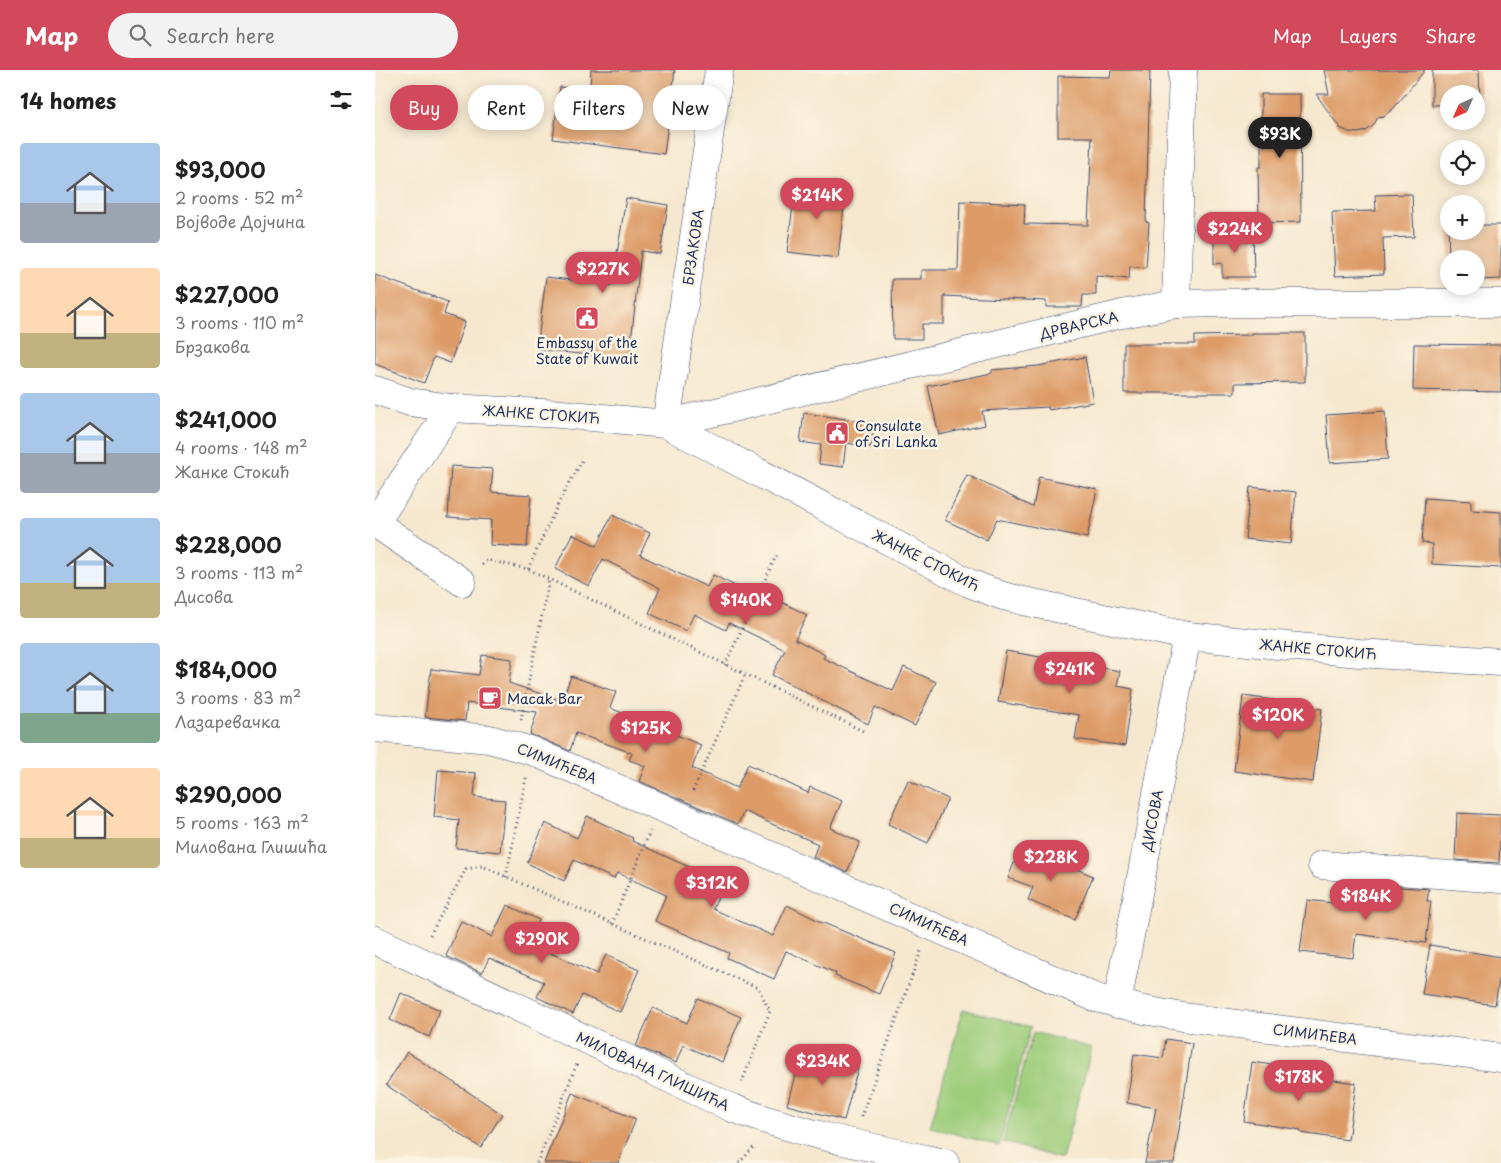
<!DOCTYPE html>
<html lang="en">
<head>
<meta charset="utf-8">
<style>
  body { margin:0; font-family:"Playpen Sans",sans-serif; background:#f2f2f2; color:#222; height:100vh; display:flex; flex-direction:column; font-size:19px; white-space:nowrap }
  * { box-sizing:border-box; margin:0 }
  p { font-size:16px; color:#767676 }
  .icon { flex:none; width:28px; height:28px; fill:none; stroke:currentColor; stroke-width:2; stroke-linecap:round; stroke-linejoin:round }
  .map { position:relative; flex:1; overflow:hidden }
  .details { display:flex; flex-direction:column; background:#fff; width:375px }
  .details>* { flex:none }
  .hud { position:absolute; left:15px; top:15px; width:475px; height:45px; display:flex; gap:10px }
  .needle { width:32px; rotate:225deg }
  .controls { position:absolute; left:1065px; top:15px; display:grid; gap:10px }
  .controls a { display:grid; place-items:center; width:45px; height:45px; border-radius:50%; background:#fff; box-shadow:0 2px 12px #0003; font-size:25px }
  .price { position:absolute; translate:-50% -42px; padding:0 11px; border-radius:18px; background:#d1495b; color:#fff; font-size:16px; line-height:32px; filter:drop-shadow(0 1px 2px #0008) }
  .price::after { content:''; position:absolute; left:50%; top:30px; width:15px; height:11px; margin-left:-8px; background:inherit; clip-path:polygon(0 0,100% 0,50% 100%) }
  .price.on { background:#222; color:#fff }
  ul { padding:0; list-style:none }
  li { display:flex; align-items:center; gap:15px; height:125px; padding:0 20px }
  li span { display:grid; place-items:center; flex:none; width:140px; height:100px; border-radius:5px; color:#555 }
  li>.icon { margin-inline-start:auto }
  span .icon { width:60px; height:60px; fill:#fffc; stroke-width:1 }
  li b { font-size:21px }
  h2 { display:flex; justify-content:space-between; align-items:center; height:60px; padding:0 20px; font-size:21px }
  .pill { padding:0 18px; border-radius:22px; background:#fff; box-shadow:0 2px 12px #0003; font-size:18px; line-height:45px }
  .pill.on { background:#d1495b; color:#fff }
  header { display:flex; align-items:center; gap:30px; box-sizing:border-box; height:70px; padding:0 25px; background:#d1495b; color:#fff }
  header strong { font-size:24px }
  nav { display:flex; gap:28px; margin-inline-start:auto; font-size:18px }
  .search { width:350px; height:45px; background:#f2f2f2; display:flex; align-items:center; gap:12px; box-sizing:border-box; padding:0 18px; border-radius:28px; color:#767676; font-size:19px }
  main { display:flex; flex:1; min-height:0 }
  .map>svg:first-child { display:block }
  .green { fill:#9fce7d; stroke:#5d7e6e }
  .building { fill:#dd9b68 }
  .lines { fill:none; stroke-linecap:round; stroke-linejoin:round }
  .minor-casing { stroke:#3c4b6f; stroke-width:29 }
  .path { stroke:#3c4b6f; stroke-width:3; stroke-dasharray:1 4; stroke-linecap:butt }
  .minor { stroke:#fff; stroke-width:28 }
  .labels { text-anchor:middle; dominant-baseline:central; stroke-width:5; stroke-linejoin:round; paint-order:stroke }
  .street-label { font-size:14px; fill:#1b2f5e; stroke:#fcf5e5 }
  .poi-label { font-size:14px; fill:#1b2f5e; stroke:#fcf5e5; text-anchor:start }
</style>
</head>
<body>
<header>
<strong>Map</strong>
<div class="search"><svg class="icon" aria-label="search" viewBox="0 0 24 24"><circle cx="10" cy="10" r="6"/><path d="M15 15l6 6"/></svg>Search here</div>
<nav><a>Map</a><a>Layers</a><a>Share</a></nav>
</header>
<main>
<section class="details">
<h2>14 homes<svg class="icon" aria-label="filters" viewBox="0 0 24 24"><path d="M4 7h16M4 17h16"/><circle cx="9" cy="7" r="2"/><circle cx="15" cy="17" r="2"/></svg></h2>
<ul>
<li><span style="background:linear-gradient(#a9c7e8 60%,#9aa5b1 0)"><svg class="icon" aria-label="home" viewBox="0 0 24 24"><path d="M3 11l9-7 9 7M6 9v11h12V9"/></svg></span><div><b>$93,000</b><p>2 rooms · 52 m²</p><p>Војводе Дојчина</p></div></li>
<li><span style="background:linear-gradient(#ffd9b3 65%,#c2b280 0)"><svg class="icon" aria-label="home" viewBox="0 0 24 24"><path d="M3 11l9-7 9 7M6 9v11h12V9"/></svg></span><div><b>$227,000</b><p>3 rooms · 110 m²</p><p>Брзакова</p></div></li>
<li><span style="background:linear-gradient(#a9c7e8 60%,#9aa5b1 0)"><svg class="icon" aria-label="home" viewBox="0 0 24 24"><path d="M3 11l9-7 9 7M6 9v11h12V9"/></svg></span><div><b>$241,000</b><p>4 rooms · 148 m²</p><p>Жанке Стокић</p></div></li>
<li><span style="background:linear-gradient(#a9c7e8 65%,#c2b280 0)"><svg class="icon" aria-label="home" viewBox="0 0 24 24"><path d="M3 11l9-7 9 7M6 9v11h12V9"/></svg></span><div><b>$228,000</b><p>3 rooms · 113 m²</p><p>Дисова</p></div></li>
<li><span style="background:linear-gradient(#a9c7e8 70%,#7fa58c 0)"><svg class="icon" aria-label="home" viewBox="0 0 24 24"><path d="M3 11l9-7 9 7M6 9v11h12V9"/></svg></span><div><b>$184,000</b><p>3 rooms · 83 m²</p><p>Лазаревачка</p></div></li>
<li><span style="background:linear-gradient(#ffd9b3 70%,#c2b280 0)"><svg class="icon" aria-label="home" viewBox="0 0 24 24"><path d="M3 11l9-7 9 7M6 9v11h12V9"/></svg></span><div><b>$290,000</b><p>5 rooms · 163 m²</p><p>Милована Глишића</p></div></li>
</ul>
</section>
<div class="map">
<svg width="1126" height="1093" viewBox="0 0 1126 1093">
  <rect width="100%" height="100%" fill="#fcf5e5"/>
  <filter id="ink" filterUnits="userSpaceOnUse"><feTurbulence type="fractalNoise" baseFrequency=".02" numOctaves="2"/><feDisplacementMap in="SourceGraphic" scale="10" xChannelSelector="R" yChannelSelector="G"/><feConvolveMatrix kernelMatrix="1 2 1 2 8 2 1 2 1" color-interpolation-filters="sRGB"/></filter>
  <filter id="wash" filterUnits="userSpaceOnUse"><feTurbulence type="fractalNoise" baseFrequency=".0096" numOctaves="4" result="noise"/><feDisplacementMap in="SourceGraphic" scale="20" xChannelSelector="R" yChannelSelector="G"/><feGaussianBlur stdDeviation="1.12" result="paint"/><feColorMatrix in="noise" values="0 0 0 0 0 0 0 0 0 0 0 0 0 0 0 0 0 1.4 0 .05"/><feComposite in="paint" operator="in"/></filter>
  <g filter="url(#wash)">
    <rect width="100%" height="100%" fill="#f6e8cf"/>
    <g class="green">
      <path d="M 588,939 L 656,957 L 624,1076 L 555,1057 Z"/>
      <path d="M 658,962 L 717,978 L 687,1089 L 628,1072 Z"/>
    </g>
    <g id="blocks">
      <g class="building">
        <path d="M 216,0 L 300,0 L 289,84 L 178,69 L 185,17 L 215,21 Z"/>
        <path d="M 736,0 L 775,0 L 771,152 L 774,153 L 771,198 L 755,196 L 754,209 L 721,206 L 721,225 L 708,225 L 707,237 L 671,237 L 671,231 L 569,226 L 569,254 L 547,254 L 547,269 L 518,269 L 517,209 L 546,209 L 546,200 L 583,200 L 585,131 L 650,134 L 649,154 L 713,155 L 717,67 L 683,67 L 683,6 L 735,7 Z"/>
        <path d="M 949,0 L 1050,0 L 1019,38 L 1009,46 L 1003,47 L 999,55 L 991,61 L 983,63 L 974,62 L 965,58 L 941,24 L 954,24 Z"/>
        <path d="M 1057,0 L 1104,0 L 1105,34 L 1101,34 L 1101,24 L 1074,24 L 1074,35 L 1057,35 Z"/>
        <path d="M 886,24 L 925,24 L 926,152 L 884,153 L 883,97 L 886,97 Z"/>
        <path d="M 421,112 L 471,119 L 463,188 L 412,182 Z"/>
        <path d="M 1037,124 L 1039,167 L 1008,168 L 1009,204 L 960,206 L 957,142 L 1001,141 L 1000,125 Z"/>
        <path d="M 251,128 L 293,135 L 285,184 L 266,181 L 254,290 L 162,279 L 171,207 L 237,215 Z"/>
        <path d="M 1101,155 L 1126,155 L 1126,209 L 1101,210 L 1101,189 L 1074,189 L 1073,156 L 1074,161 L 1101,161 Z"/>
        <path d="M 848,162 L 878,162 L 879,207 L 847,207 L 847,193 L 839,194 L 839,167 L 848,167 Z"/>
        <path d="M 0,205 L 73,232 L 69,244 L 90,252 L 75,293 L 59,287 L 49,313 L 0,294 Z"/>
        <path d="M 876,263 L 930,263 L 930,312 L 860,313 L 860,323 L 749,323 L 749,274 L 820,274 L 820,266 L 876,265 Z"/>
        <path d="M 1039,274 L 1126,275 L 1126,322 L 1038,320 Z"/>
        <path d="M 710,287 L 718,332 L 674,340 L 673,337 L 607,341 L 610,355 L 564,365 L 553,316 L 617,303 L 617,300 L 663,296 Z"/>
        <path d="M 1010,341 L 1013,389 L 955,393 L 951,345 Z"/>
        <path d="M 429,343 L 500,353 L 496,377 L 471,373 L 468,397 L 444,394 L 446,375 L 425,372 Z"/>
        <path d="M 76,396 L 118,399 L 116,422 L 156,425 L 152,477 L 115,475 L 116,450 L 73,447 Z"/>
        <path d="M 592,405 L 658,437 L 664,407 L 722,419 L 712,468 L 622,449 L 612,470 L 570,450 Z"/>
        <path d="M 875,417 L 921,422 L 916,474 L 870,469 Z"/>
        <path d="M 1050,428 L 1096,431 L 1096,440 L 1126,442 L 1126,498 L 1057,494 L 1057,474 L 1047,473 Z"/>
        <path d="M 237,445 L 275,463 L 265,485 L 332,517 L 338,505 L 399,535 L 401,529 L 432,545 L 420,569 L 450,585 L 448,588 L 518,621 L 529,597 L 561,612 L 540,656 L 500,637 L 493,654 L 397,605 L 410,580 L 354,553 L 351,560 L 319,544 L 311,561 L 274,543 L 285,518 L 228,489 L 214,516 L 180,499 L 197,464 L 222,476 Z"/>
        <path d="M 631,581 L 745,601 L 742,616 L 758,619 L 750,676 L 700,669 L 704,645 L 623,632 Z"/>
        <path d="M 107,585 L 137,589 L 134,613 L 187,631 L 196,606 L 241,622 L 235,638 L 326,675 L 317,698 L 362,718 L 373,694 L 433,723 L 435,717 L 467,731 L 455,758 L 485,772 L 472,802 L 438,787 L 443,774 L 390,751 L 369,741 L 363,754 L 264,711 L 270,696 L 254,690 L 257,683 L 201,663 L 195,681 L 155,664 L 162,642 L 92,633 L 90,651 L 50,647 L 56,599 L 104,605 Z"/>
        <path d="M 868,626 L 899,630 L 898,633 L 947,639 L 938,712 L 859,701 Z"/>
        <path d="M 63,700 L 101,703 L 99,727 L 130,730 L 125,782 L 81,778 L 84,750 L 59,747 Z"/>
        <path d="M 533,710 L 573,729 L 553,773 L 513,754 Z"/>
        <path d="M 1082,743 L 1126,745 L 1124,793 L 1080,790 Z"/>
        <path d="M 212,746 L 258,768 L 257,771 L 325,802 L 320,814 L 344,825 L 338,839 L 398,866 L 412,835 L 446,852 L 521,883 L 504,924 L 460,906 L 461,903 L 411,881 L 399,909 L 352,888 L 354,883 L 280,851 L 291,825 L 242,803 L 239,809 L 199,790 L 189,811 L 152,793 L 170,753 L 202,768 Z"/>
        <path d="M 646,776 L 718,806 L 700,850 L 653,830 L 658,817 L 633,808 Z"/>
        <path d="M 996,815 L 1054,819 L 1052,831 L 1056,831 L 1051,873 L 981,864 L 978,888 L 925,882 L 932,830 L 993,837 Z"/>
        <path d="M 132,835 L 164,850 L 153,873 L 222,904 L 231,885 L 264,900 L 245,942 L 207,925 L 198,944 L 162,927 L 169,912 L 114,888 L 107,903 L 71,886 L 86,851 L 117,867 Z"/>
        <path d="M 1055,875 L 1126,887 L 1126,898 L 1120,935 L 1047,924 Z"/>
        <path d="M 26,923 L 65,940 L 54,967 L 15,950 Z"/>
        <path d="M 323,928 L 366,947 L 347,992 L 308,975 L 301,993 L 261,976 L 278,938 L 312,953 Z"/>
        <path d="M 791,969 L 817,973 L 799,1093 L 770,1093 L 781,1038 L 752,1033 L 759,984 L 788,988 Z"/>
        <path d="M 32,982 L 127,1044 L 106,1078 L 11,1015 Z"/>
        <path d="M 426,983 L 483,998 L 469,1050 L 412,1035 Z"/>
        <path d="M 877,992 L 924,999 L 924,1005 L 981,1013 L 973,1070 L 926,1063 L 926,1060 L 869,1051 Z"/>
        <path d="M 197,1023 L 261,1049 L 243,1093 L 169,1093 Z"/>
      </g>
    </g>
  </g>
  <g filter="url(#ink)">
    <use href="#blocks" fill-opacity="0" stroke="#3c4b6f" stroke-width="1"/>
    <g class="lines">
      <g class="minor-casing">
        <g id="minor">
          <path d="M 801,234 L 808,0"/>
          <path d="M 0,320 L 35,332 L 76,338 L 186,344 L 291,354 L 594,513 L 628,526 L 649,531 L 812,566 L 984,583 L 1126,592"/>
          <path d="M 291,354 L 747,244 L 801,234 L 854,233 L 1126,233"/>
          <path d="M 291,354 L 344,0"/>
          <path d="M 0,453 L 76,338"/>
          <path d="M 0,453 L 87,512"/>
          <path d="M 0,658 L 114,669 L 157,681 L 721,928 L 769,940 L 808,947 L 1126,988"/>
          <path d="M 947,795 L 1126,809"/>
          <path d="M 0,870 L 357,1038 C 426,1064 498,1078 570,1093"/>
          <path d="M 742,934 L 812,566"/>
        </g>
      </g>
      <g class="path">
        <path d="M 107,495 L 112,490 L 153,499 L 488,661"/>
        <path d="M 153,499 L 186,428 L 207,391"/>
        <path d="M 350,595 L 403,482"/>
        <path d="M 146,650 L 174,510"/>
        <path d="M 318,721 L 370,605"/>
        <path d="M 131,807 L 151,708"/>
        <path d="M 237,854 L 275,761"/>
        <path d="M 55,865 L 91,799 L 107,796 L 383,918 L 395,941 L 367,1012"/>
        <path d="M 486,1047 L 546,881"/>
        <path d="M 162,1093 L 202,994"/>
        <path d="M 364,1093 L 381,1075"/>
      </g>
      <use href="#minor" class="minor"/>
    </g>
  </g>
  <defs>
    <g id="civic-square" transform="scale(1.25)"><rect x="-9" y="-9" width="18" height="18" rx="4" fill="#d1495b" stroke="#fcf5e5"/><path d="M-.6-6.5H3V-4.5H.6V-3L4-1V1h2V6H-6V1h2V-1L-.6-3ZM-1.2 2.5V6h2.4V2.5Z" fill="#fff"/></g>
    <g id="cafe-square" transform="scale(1.25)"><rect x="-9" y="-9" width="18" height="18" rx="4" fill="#d1495b" stroke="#fcf5e5"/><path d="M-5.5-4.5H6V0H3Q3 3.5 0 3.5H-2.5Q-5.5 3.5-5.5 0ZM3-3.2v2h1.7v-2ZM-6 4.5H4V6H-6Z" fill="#fff"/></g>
  </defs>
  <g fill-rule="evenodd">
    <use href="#civic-square" x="212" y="248"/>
    <use href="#civic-square" x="462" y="363"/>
    <use href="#cafe-square" x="115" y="628"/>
  </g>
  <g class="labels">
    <g class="street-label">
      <text transform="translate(318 177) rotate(-82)">БРЗАКОВА</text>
      <text transform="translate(704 255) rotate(-13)">ДРВАРСКА</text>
      <text transform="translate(166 344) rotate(4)">ЖАНКЕ СТОКИЋ</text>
      <text transform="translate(551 490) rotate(27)">ЖАНКЕ СТОКИЋ</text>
      <text transform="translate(943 579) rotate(5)">ЖАНКЕ СТОКИЋ</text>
      <text transform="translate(182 693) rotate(22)">СИМИЋЕВА</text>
      <text transform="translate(777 750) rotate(-79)">ДИСОВА</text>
      <text transform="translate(554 854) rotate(24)">СИМИЋЕВА</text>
      <text transform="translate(940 964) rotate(7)">СИМИЋЕВА</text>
      <text transform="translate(278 1001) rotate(25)">МИЛОВАНА ГЛИШИЋА</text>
    </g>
    <g class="poi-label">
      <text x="212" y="272" text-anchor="middle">Embassy of the<tspan x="212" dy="16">State of Kuwait</tspan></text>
      <text x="480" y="355">Consulate<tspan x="480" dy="16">of Sri Lanka</tspan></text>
      <text x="132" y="628">Macak Bar</text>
    </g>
  </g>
</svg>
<div class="controls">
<a><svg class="needle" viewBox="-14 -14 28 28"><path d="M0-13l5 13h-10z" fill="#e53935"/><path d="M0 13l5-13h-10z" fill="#767676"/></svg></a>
<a><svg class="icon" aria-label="locate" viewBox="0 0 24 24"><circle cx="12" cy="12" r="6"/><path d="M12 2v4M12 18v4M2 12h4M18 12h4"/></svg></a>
<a>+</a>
<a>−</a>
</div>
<b class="price on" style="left:905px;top:89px">$93K</b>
<b class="price" style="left:442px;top:150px">$214K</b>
<b class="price" style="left:860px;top:184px">$224K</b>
<b class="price" style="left:228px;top:224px">$227K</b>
<b class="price" style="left:371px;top:555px">$140K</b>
<b class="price" style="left:695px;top:624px">$241K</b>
<b class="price" style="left:903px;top:670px">$120K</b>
<b class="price" style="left:271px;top:683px">$125K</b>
<b class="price" style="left:676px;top:812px">$228K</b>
<b class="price" style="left:337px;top:838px">$312K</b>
<b class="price" style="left:991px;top:851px">$184K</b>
<b class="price" style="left:167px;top:894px">$290K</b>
<b class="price" style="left:448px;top:1016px">$234K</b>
<b class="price" style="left:924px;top:1032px">$178K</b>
<div class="hud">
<a class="pill on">Buy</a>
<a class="pill">Rent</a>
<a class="pill">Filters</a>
<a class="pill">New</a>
</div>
</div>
</main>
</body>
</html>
